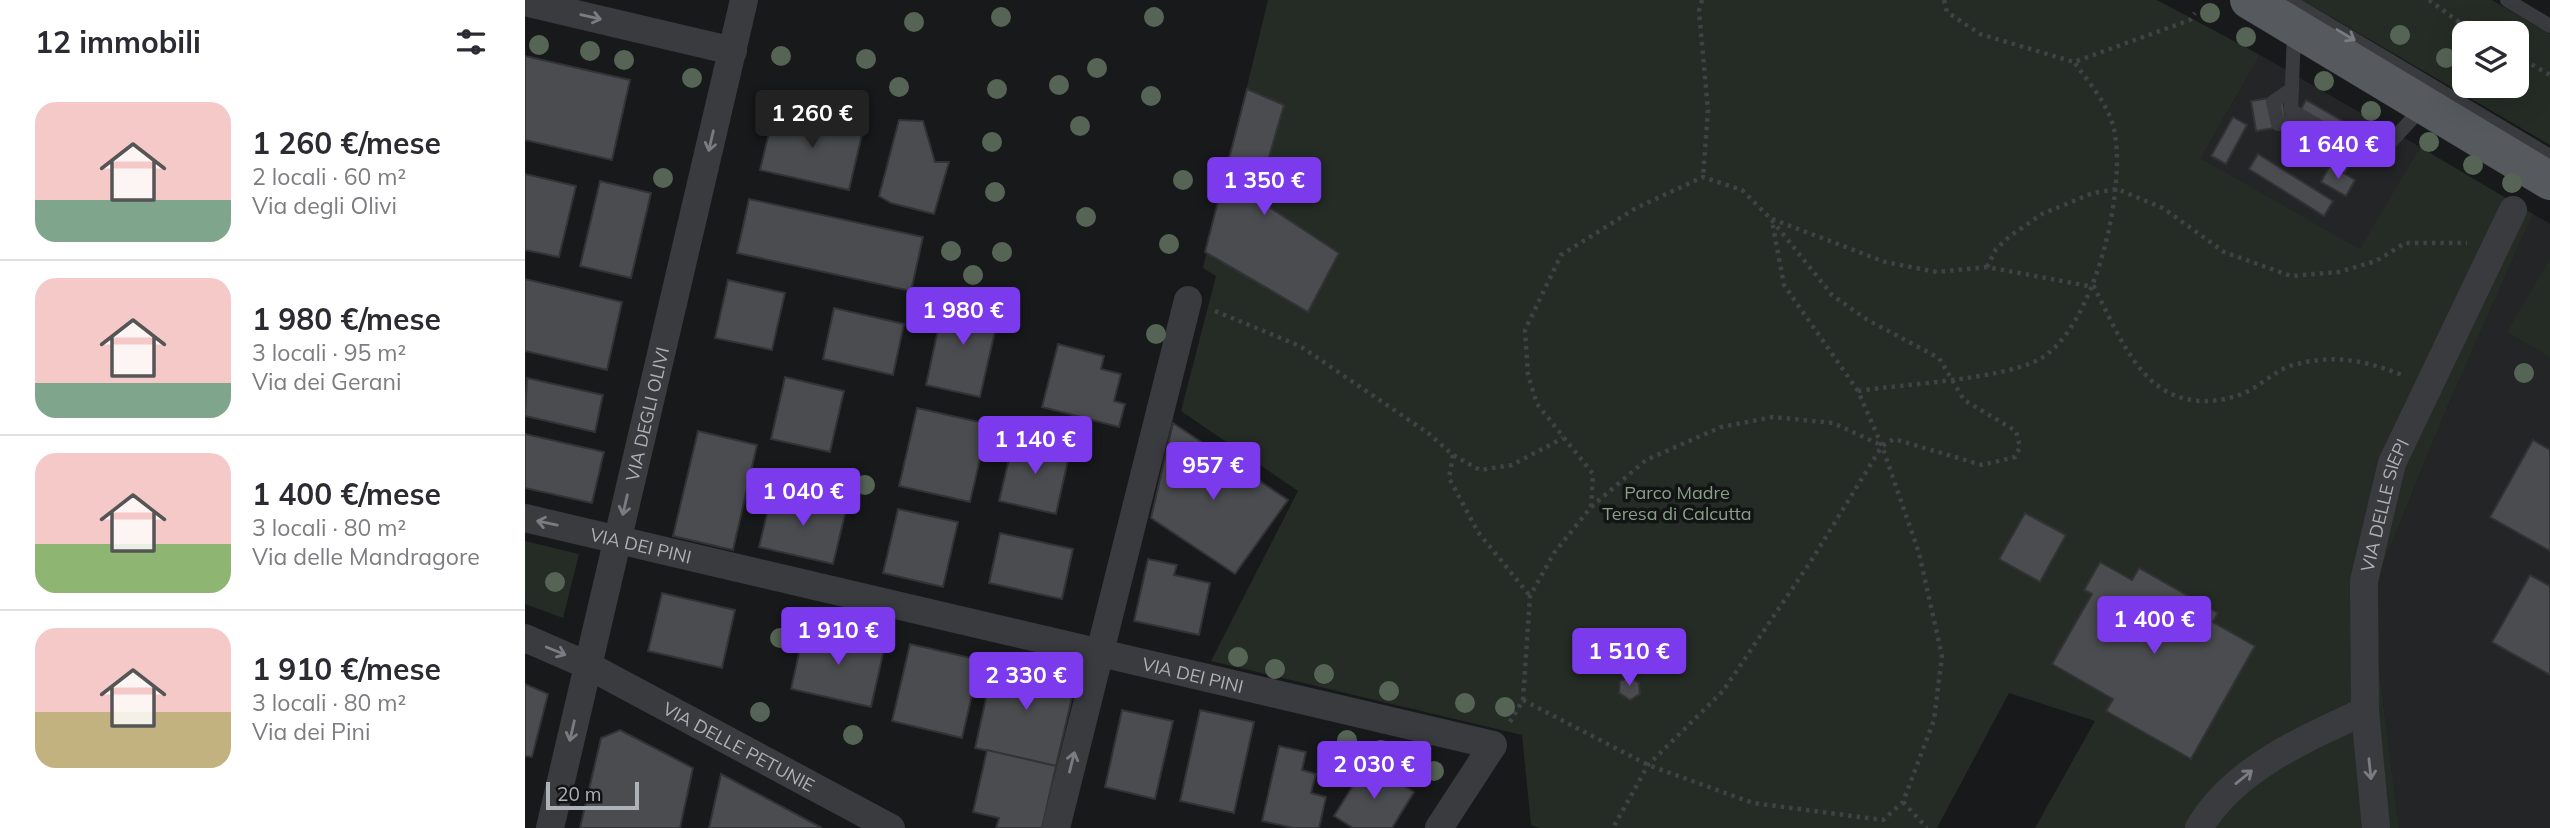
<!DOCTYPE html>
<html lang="it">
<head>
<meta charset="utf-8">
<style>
  body { margin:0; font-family:Mulish,sans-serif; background:#f7f7f7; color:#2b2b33; height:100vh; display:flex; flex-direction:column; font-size:26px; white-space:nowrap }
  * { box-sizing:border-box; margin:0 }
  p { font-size:23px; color:#7c7c81 }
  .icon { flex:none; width:38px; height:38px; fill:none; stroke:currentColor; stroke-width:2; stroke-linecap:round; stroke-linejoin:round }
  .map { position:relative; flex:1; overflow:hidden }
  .drawer { display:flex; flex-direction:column; background:#fff; width:525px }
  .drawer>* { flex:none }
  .buttons { position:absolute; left:1927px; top:21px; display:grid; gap:14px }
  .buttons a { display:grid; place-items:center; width:77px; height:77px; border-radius:14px; background:#fff; box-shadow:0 7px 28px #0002; font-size:35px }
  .scale { position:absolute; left:21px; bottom:18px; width:93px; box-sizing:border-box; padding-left:7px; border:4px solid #acb2b8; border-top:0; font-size:19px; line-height:24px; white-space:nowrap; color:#acb2b8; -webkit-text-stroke:5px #131415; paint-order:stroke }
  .price { position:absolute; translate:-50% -60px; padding:0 16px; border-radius:7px; background:#7c3aed; color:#fff; font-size:23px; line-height:46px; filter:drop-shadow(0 2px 4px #0008) }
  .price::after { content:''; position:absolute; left:50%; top:42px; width:21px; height:16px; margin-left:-10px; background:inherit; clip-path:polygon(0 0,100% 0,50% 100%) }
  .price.active { background:#222; color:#fff }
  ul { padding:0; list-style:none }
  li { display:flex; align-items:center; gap:21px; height:175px; padding:0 35px }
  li+li { border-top:2px solid #e1e1e2 }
  li span { display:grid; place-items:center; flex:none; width:196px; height:140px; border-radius:21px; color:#555 }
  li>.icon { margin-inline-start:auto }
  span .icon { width:84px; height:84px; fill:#fffc; stroke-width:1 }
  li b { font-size:30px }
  h2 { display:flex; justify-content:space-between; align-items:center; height:84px; padding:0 35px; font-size:30px }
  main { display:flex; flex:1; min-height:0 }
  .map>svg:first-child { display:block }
  .built { fill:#242527 }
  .green { fill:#252c25; fill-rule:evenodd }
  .building { fill:#4a4c4f; stroke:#333336; stroke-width:2 }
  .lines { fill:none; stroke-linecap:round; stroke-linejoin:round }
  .path { stroke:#404246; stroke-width:4.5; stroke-dasharray:3.5 5; stroke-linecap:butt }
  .service { stroke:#3a3b3f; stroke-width:14 }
  .minor { stroke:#3a3b3f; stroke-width:28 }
  .primary { stroke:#56595d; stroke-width:38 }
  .tree { fill:#566455 }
  .oneway { stroke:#797c82 }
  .labels { text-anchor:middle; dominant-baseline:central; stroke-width:7; stroke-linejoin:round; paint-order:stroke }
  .street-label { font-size:18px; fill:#acb2b8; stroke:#131415 }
  .park-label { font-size:18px; fill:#88a185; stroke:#131415 }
</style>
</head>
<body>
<main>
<section class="drawer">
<h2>12 immobili<svg class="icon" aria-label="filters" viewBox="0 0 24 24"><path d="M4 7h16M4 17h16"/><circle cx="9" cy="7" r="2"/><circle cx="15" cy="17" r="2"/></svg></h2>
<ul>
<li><span style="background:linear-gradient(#f6c9c9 70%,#7fa58c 0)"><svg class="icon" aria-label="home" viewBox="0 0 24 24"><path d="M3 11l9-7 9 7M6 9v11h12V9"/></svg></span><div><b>1 260 €/mese</b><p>2 locali · 60 m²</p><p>Via degli Olivi</p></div></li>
<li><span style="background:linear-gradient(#f6c9c9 75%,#7fa58c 0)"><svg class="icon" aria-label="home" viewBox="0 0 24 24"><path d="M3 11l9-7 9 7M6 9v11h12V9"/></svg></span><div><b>1 980 €/mese</b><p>3 locali · 95 m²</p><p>Via dei Gerani</p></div></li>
<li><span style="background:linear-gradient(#f6c9c9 65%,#8fb573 0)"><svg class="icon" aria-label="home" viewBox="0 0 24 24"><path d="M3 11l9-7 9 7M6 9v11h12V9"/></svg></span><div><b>1 400 €/mese</b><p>3 locali · 80 m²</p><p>Via delle Mandragore</p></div></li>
<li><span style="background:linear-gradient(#f6c9c9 60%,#c2b280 0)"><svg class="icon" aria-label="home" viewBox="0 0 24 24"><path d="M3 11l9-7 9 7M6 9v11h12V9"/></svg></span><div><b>1 910 €/mese</b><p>3 locali · 80 m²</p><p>Via dei Pini</p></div></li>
</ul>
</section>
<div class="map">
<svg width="2025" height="828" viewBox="0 0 2025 828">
  <rect width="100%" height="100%" fill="#18191a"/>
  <g class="built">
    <path d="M 1735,55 L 1895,147 L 1836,250 L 1676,158 Z"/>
    <path d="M 2008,214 L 2025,224 L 2025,828 L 1874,828 L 1852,653 L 1853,577 L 1922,408 Z"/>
  </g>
  <g class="green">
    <path d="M 743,0 L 1632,0 L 1735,55 L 1676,158 L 1835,249 L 1895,147 L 2008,214 L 1922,408 L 1853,577 L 1852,653 L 1874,828 L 1510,828 L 1570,721 L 1484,693 L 1412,828 L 1015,828 L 1006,825 L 997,735 L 686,661 L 773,491 L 656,411 L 691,276 L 678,268 Z"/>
    <path d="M 1777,0 L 1967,0 L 2025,34 L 2025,145 ZM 1939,33 L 1992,33 L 1992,86 L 1939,86 Z"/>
    <path d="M 2025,259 L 2025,357 L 1982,332 Z"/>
    <path d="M 0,541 L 54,554 L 38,618 L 0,604 Z"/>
  </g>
  <g class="building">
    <path d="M 0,56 L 105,80 L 87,160 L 0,140 Z"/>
    <path d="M 722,89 L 759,105 L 732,199 L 814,253 L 783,312 L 680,252 Z"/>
    <path d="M 1757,96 L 1762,126 L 1731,131 L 1726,101 Z"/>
    <path d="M 1781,100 L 1842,135 L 1820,173 L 1806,165 L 1809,161 L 1762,134 Z"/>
    <path d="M 249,111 L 338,130 L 324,190 L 235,170 Z"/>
    <path d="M 1708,117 L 1722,125 L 1701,164 L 1686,156 Z"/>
    <path d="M 374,120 L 398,121 L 410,162 L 424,162 L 409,214 L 366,203 L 354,196 Z"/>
    <path d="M 1733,154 L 1808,201 L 1799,216 L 1724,169 Z"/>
    <path d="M 1805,165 L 1830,180 L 1821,196 L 1796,182 Z"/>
    <path d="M 0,174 L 51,186 L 34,257 L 0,250 Z"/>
    <path d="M 75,181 L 126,193 L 106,278 L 55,266 Z"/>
    <path d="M 224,199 L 398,237 L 386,291 L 212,253 Z"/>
    <path d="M 0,279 L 97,302 L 82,370 L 0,351 Z"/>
    <path d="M 203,280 L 260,293 L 247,350 L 190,338 Z"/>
    <path d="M 420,297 L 475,309 L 455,397 L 401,385 Z"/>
    <path d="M 309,308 L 379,324 L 368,375 L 298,359 Z"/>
    <path d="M 533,344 L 579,356 L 576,369 L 596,374 L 589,401 L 600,404 L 594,427 L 517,407 Z"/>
    <path d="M 260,377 L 319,391 L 305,452 L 246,439 Z"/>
    <path d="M 2,378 L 78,395 L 70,432 L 0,416 Z"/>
    <path d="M 392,408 L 463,424 L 445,502 L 374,486 Z"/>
    <path d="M 648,423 L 763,500 L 710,574 L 626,518 Z"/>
    <path d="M 173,431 L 232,445 L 208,550 L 148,536 Z"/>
    <path d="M 0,434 L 79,452 L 67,503 L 0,488 Z"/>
    <path d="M 489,438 L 545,451 L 531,514 L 474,501 Z"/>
    <path d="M 2008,440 L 2025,450 L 2025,551 L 1965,517 Z"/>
    <path d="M 247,493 L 321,510 L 308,564 L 234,547 Z"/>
    <path d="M 373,509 L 433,522 L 418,587 L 358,573 Z"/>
    <path d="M 1500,513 L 1541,535 L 1515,582 L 1474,559 Z"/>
    <path d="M 475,533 L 548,549 L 537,599 L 464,583 Z"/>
    <path d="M 623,559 L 652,565 L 649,575 L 685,583 L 674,635 L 609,621 Z"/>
    <path d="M 1575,562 L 1607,580 L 1614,568 L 1693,613 L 1688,622 L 1730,646 L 1666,759 L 1581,711 L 1588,699 L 1527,664 L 1567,594 L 1559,590 Z"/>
    <path d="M 2005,575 L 2025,586 L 2025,675 L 1967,642 Z"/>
    <path d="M 137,593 L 210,610 L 197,668 L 123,651 Z"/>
    <path d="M 280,626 L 360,645 L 346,707 L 266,689 Z"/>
    <path d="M 385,644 L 455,660 L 437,738 L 367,721 Z"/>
    <path d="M 470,658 L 552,676 L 531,766 L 450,748 Z"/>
    <path d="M 1105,677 L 1114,683 L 1115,694 L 1105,700 L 1094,693 L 1095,681 Z"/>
    <path d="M 0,684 L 23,694 L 7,757 L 0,756 Z"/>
    <path d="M 597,710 L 648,721 L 630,799 L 580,787 Z"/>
    <path d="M 675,710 L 729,722 L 709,813 L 655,801 Z"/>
    <path d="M 95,730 L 168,768 L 155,828 L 55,828 L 76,738 Z"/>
    <path d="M 754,746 L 781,752 L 777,770 L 791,774 L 786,793 L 801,797 L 794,828 L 768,828 L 737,821 Z"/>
    <path d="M 462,750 L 531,766 L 517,828 L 471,828 L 474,818 L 448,812 Z"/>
    <path d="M 842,763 L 889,792 L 867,828 L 828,828 L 809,816 Z"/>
    <path d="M 196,774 L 297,828 L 184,828 Z"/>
  </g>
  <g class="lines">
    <g class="path">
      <path d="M 1177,0 L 1174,11 L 1183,110 L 1178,177"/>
      <path d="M 1419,0 L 1422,12 L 1455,34 L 1549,62 L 1665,20 L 1670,13"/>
      <path d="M 1904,0 L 1949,33"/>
      <path d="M 1992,48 L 1998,37"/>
      <path d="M 1992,56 L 2025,75"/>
      <path d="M 1966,97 L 1972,86"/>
      <path d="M 1247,219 L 1360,262 L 1412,272 L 1462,267 L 1569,287 C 1584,316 1598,350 1620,374 C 1646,403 1682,407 1717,394 C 1735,387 1750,370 1768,365 C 1808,354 1840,360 1877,375"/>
      <path d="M 1462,267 L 1471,249 L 1485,236 L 1517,214 L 1568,193 L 1592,189 L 1638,208 L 1699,252 L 1766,276 L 1814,272 L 1851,261 L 1880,243 L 1942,243"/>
      <path d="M 690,311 L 775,346 L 903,433 L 928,455 L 955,470 L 987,465 L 1038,438"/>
      <path d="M 1333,391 C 1380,384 1469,380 1511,361 C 1570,333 1604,183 1588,125 C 1581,102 1563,81 1549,62"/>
      <path d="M 928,455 L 924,478 L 953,532 L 1005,596"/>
      <path d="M 1066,507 L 1068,474 L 1012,404 L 1003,375 L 1000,330 L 1036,255 L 1111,208 L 1178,177 L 1217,190 L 1246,219 L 1307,295 L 1341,319 L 1414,358 L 1439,400 L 1491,431 L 1495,447 L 1490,457 L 1457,465 L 1369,439 L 1357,446 L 1286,561 L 1198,691 L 1123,765 L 1088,828"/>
      <path d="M 998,700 L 1123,765 L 1228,803 L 1358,820 L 1378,802 L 1409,720 L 1417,656 L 1394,553 L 1357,446 L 1333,391 L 1259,285 L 1247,221"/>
      <path d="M 985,722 L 998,700 L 1005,596 L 1029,553 L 1066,507 L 1121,460 L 1196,427 L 1248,417 L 1308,423 L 1356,445"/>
      <path d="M 1378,802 L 1402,828"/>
    </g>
    <g class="service">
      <path d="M 1763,0 L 2025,156"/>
      <path d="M 1982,0 L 2025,26"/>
      <path d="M 1769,32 L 1766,110 L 1850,159 L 1898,107"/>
      <path d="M 1767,89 L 1748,102 L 1753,124 L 1781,119"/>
    </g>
    <g class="minor">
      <path d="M 0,2 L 208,51"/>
      <path id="s1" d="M 0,518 L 968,745 L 914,828"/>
      <path id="s2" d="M 0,638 L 62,665 L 366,828"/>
      <path id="s3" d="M 25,828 L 219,0"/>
      <path d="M 531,828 L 663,300"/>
      <path d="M 1674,828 C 1709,768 1780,739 1840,711"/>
      <path id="s4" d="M 1851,828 L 1840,711 L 1839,581 L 1867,463 L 1988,210"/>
    </g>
    <path class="primary" d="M 1724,0 L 2025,181"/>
  </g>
  <g class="tree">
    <circle cx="1685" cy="13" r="10"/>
    <circle cx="476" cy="17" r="10"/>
    <circle cx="629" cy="17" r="10"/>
    <circle cx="389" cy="22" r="10"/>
    <circle cx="1875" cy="35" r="10"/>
    <circle cx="1721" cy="37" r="10"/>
    <circle cx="14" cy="45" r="10"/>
    <circle cx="65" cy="51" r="10"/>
    <circle cx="256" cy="56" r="10"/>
    <circle cx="1921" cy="58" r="10"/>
    <circle cx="341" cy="59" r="10"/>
    <circle cx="99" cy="60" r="10"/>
    <circle cx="572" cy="68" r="10"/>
    <circle cx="167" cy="78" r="10"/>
    <circle cx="1799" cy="81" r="10"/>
    <circle cx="534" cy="85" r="10"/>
    <circle cx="374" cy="87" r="10"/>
    <circle cx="472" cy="89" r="10"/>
    <circle cx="626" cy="96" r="10"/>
    <circle cx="1846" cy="111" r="10"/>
    <circle cx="555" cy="126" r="10"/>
    <circle cx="467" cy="142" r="10"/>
    <circle cx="1904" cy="142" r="10"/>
    <circle cx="1948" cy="165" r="10"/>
    <circle cx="138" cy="178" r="10"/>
    <circle cx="658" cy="180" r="10"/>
    <circle cx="1987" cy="183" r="10"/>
    <circle cx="470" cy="192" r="10"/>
    <circle cx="561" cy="217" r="10"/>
    <circle cx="644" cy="244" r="10"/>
    <circle cx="426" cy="251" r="10"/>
    <circle cx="477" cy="252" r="10"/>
    <circle cx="448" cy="275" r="10"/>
    <circle cx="631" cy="334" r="10"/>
    <circle cx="1999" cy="373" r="10"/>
    <circle cx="340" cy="485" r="10"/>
    <circle cx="30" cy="582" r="10"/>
    <circle cx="255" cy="638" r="10"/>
    <circle cx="713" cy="657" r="10"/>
    <circle cx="750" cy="669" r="10"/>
    <circle cx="799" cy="674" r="10"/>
    <circle cx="864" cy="691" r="10"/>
    <circle cx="940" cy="703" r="10"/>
    <circle cx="980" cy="707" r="10"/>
    <circle cx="235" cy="712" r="10"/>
    <circle cx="328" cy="735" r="10"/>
    <circle cx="822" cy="740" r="10"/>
    <circle cx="856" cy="750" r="10"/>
    <circle cx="909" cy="771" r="10"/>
  </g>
  <defs><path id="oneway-shaft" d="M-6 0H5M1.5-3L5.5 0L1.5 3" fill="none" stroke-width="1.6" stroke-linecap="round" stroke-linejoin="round" transform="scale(1.75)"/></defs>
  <g class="oneway">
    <use href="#oneway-shaft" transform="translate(66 17) rotate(13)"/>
    <use href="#oneway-shaft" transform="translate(1821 35) rotate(31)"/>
    <use href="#oneway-shaft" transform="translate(186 141) rotate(103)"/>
    <use href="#oneway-shaft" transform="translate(100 505) rotate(103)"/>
    <use href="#oneway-shaft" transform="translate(22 523) rotate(-168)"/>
    <use href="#oneway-shaft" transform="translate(31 651) rotate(22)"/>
    <use href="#oneway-shaft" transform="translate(47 731) rotate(103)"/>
    <use href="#oneway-shaft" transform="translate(547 762) rotate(-76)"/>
    <use href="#oneway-shaft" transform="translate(1845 769) rotate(84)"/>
    <use href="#oneway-shaft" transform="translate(1719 777) rotate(-39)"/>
  </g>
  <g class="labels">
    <g class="street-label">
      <text stroke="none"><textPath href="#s3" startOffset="425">VIA DEGLI OLIVI</textPath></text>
      <text stroke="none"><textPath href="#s4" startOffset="326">VIA DELLE SIEPI</textPath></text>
      <text stroke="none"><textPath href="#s1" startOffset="119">VIA DEI PINI</textPath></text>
      <text stroke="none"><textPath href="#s1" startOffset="686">VIA DEI PINI</textPath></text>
      <text stroke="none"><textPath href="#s2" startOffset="240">VIA DELLE PETUNIE</textPath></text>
    </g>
    <g class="park-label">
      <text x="1152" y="492">Parco Madre<tspan x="1152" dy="21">Teresa di Calcutta</tspan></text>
    </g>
  </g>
</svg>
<div class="buttons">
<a><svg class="icon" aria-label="layers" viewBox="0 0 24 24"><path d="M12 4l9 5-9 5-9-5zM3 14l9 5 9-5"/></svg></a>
</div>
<div class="scale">20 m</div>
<b class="price active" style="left:287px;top:150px">1 260 €</b>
<b class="price" style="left:1813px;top:181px">1 640 €</b>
<b class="price" style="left:739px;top:217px">1 350 €</b>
<b class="price" style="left:438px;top:347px">1 980 €</b>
<b class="price" style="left:510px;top:476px">1 140 €</b>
<b class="price" style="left:688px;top:502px">957 €</b>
<b class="price" style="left:278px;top:528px">1 040 €</b>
<b class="price" style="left:1629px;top:656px">1 400 €</b>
<b class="price" style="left:313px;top:667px">1 910 €</b>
<b class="price" style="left:1104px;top:688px">1 510 €</b>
<b class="price" style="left:501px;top:712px">2 330 €</b>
<b class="price" style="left:849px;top:801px">2 030 €</b>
</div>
</main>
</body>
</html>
